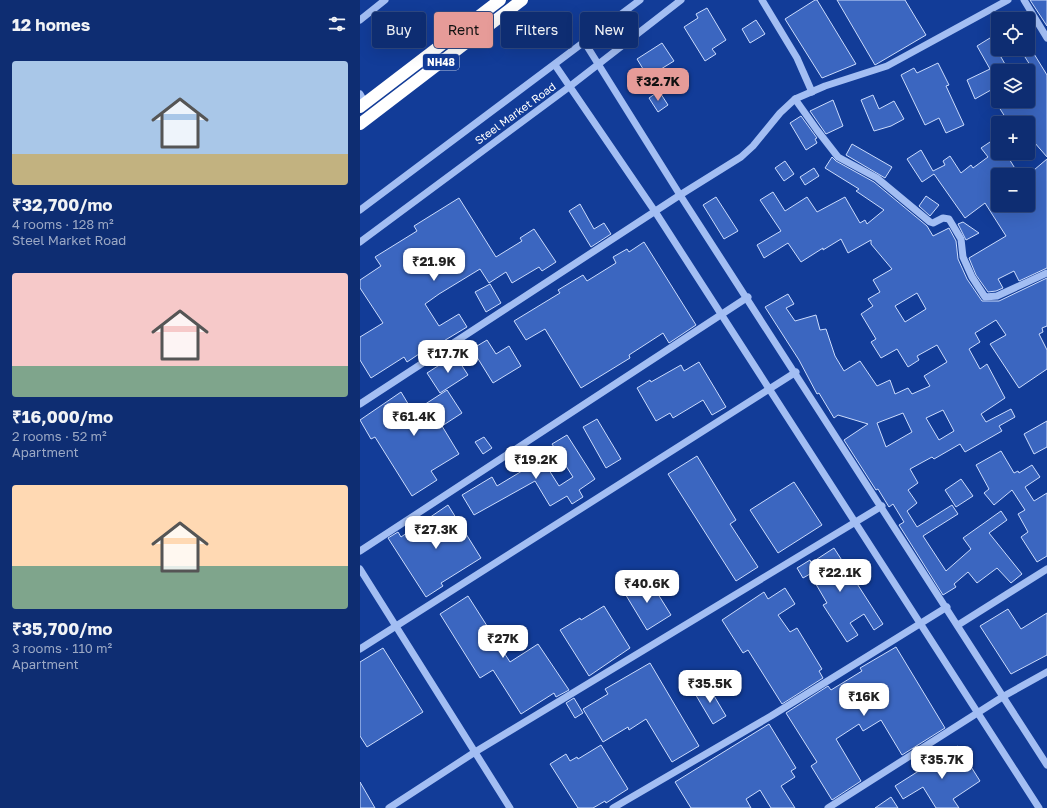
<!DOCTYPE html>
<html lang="en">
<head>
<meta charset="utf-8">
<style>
  body { margin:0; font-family:"Golos Text",sans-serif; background:#173577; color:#f1f3f6; height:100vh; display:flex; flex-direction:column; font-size:15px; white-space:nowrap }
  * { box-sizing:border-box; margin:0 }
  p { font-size:13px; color:#9ba8c4 }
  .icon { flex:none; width:22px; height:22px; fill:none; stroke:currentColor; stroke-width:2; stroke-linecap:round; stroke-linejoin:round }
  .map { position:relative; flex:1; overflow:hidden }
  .side { display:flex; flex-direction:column; background:#0e2d72; width:360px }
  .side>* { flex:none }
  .hud { position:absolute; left:12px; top:12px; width:380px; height:36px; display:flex; gap:8px }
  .buttons { position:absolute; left:631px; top:12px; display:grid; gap:8px }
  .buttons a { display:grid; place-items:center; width:44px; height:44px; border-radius:4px; background:#0e2d72; box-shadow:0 4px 16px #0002,0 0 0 1px #2e4984; font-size:20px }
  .price { position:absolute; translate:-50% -34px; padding:0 9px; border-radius:8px; background:#fff; color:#222; font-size:13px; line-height:26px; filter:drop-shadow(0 1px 2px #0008) }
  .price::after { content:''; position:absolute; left:50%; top:24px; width:12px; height:9px; margin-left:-6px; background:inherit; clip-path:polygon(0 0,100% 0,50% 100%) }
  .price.selected { background:#e69b98; color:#111 }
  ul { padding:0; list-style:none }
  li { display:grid; align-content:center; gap:8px; height:212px; padding:0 12px }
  li span { display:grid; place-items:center; height:124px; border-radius:4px; color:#555 }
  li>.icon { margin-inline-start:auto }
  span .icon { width:72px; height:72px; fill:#fffc; stroke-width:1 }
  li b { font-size:17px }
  h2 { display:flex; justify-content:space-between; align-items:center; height:48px; padding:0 12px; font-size:17px }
  .chip { padding:0 14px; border-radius:4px; background:#0e2d72; box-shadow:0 4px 16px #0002,0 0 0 1px #2e4984; font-size:14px; line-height:36px }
  .chip.selected { background:#e69b98; color:#111 }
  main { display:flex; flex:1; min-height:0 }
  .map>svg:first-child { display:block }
  .building { fill:#3b66c0; stroke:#ccdcfd; fill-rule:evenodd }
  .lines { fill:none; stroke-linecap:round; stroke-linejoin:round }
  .minor { stroke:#a3bef3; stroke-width:7 }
  .highway { stroke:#fff; stroke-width:12 }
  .labels { text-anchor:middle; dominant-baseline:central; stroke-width:3; stroke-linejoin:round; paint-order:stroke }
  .shield { fill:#123c98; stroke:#b8c4e0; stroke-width:1 }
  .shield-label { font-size:10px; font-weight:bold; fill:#fff }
  .street-label { font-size:11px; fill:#fff; stroke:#123c98 }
</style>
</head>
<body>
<main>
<section class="side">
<h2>12 homes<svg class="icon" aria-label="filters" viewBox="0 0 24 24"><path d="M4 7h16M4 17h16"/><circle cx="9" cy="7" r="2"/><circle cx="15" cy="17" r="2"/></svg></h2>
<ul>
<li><span style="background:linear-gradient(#a9c7e8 75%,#c2b280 0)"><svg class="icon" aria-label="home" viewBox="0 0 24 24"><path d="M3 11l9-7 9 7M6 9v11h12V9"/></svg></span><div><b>₹32,700/mo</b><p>4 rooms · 128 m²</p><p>Steel Market Road</p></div></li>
<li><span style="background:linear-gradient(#f6c9c9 75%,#7fa58c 0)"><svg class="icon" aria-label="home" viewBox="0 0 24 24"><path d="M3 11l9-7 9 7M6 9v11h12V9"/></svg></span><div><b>₹16,000/mo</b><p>2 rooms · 52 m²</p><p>Apartment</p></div></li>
<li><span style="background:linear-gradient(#ffd9b3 65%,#7fa58c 0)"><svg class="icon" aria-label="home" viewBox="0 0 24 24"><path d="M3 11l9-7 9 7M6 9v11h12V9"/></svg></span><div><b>₹35,700/mo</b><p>3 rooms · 110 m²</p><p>Apartment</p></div></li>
</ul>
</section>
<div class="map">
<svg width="687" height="808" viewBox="0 0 687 808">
  <rect width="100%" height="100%" fill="#123c98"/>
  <g class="building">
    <path d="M 455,0 L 457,0 L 496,64 L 462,78 L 425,19 Z"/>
    <path d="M 477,0 L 545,0 L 566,35 L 515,65 Z"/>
    <path d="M 670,0 L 687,0 L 687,26 Z"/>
    <path d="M 347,8 L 366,40 L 352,49 L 356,54 L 345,61 L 324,27 L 338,18 L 336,14 Z"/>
    <path d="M 396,20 L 405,34 L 390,43 L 382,29 Z"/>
    <path d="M 630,38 L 649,71 L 638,71 L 638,86 L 615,99 L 607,80 L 630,69 L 617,46 Z"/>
    <path d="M 302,43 L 314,61 L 288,77 L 277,59 Z"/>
    <path d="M 660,49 L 671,49 L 687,75 L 687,157 L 668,135 L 668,123 L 649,123 L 635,101 L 668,101 L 668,66 L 670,65 Z"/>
    <path d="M 578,63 L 589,85 L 586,86 L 604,125 L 586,133 L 579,118 L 565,125 L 541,75 L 554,68 L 557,73 Z"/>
    <path d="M 299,91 L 308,105 L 298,112 L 289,98 Z"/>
    <path d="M 513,95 L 519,109 L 534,101 L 544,119 L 531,126 L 514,131 L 501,100 Z"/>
    <path d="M 473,100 L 483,126 L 466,134 L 450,111 Z"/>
    <path d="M 441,116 L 457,138 L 455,139 L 457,143 L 446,150 L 430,123 Z"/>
    <path d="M 633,140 L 638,147 L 638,153 L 642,153 L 644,156 L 646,154 L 656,170 L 648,175 L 638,175 L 638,205 L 668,205 L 668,175 L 687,159 L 687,268 L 659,281 L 654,271 L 638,279 L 643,288 L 636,291 L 628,292 L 616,275 L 609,258 L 646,236 L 625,203 L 605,218 L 574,174 L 562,182 L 547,159 L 561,150 L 573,171 L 585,165 L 583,161 L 590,156 L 601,173 L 611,165 L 613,168 L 628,157 L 621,148 Z"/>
    <path d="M 492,144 L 532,167 L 525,178 L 486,155 Z"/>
    <path d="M 472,157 L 476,161 L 514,182 L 567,226 L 573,236 L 589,228 L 596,241 L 598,259 L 607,279 L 622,301 L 639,301 L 687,278 L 687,326 L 682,328 L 683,332 L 679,334 L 687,350 L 687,369 L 659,388 L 630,344 L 646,335 L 636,320 L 615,333 L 620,342 L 609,349 L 620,369 L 627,364 L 645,398 L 621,414 L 626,422 L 651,409 L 655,417 L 639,426 L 642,431 L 605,452 L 600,444 L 574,459 L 572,457 L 550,469 L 558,483 L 548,490 L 557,503 L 547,511 L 557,527 L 592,505 L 598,514 L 563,536 L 586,571 L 611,549 L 603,538 L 641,511 L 647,520 L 629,533 L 662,574 L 651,583 L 637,568 L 617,583 L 608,572 L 594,584 L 596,587 L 583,595 L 539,525 L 544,522 L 533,504 L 529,507 L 518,489 L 516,490 L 484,440 L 508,424 L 478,415 L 474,418 L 459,393 L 457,394 L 439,360 L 405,307 L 428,294 L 434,304 L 426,308 L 435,321 L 456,315 L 460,330 L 466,329 L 475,356 L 484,371 L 500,361 L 517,386 L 530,380 L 535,394 L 548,388 L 552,394 L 570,386 L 564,376 L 587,362 L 577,345 L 557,356 L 559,360 L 548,367 L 537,349 L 521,358 L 511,342 L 516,339 L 501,314 L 513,306 L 508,299 L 520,292 L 513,280 L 532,269 L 511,244 L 511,240 L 488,253 L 481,239 L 463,250 L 463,248 L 441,262 L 428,243 L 404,258 L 397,245 L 421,231 L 400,200 L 413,192 L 425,211 L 447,197 L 457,212 L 485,197 L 500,223 L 505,220 L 507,224 L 524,210 L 496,191 L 499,189 L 465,168 ZM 557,293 L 566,309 L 545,322 L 535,306 ZM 583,410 L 594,431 L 579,440 L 566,418 ZM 543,413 L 552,432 L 526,447 L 517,423 Z"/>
    <path d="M 425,161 L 434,174 L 424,181 L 415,168 Z"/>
    <path d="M 454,168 L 459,176 L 445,185 L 440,177 Z"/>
    <path d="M 566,196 L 579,205 L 570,216 L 559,206 Z"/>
    <path d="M 356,197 L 378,231 L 364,239 L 343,205 Z"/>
    <path d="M 99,198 L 136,257 L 162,241 L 160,238 L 174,229 L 196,262 L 182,271 L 179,267 L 152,283 L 146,272 L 129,283 L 120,269 L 79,294 L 65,304 L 79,326 L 99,314 L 107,327 L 72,348 L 71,346 L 47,362 L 44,357 L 11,378 L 0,360 L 0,337 L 23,323 L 0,288 L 0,280 L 21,266 L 15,257 L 57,231 L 54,226 Z"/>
    <path d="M 220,204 L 234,229 L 244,223 L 251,234 L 231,247 L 209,211 Z"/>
    <path d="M 603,222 L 619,233 L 606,240 L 598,224 Z"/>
    <path d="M 284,242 L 336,325 L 309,343 L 303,333 L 269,355 L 270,358 L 221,388 L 185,329 L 166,340 L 154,321 L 200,293 L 198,290 L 223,275 L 227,281 L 256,263 L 253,257 L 267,249 L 269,252 Z"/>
    <path d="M 130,284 L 141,303 L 126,312 L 115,292 Z"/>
    <path d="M 127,340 L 136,354 L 149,346 L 161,366 L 133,383 L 112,349 Z"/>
    <path d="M 95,355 L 108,375 L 80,393 L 67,373 Z"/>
    <path d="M 339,362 L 366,407 L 352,415 L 343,400 L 313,418 L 310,413 L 296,421 L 277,388 L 290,380 L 291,382 L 321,365 L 324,371 Z"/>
    <path d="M 87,390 L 102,413 L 82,426 L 99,454 L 71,471 L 77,480 L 52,496 L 15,437 L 11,439 L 0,420 L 41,392 L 53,412 Z"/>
    <path d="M 237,419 L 261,459 L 246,468 L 223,427 Z"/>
    <path d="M 687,421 L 687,447 L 674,454 L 664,434 Z"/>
    <path d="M 207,435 L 235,479 L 219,490 L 223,497 L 212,504 L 207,496 L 190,506 L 175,481 L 114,515 L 102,495 L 132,477 L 137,486 L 167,468 L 162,460 L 177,451 L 199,486 L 213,477 L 192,444 Z"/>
    <path d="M 124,437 L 132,448 L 123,454 L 115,442 Z"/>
    <path d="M 641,451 L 654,473 L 658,471 L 659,473 L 672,465 L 680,477 L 665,487 L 674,501 L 687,493 L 687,556 L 677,562 L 661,537 L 668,532 L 658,514 L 665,510 L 652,490 L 634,505 L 624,493 L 629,489 L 616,465 Z"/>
    <path d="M 337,456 L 376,520 L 370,524 L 398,567 L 376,581 L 308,474 Z"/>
    <path d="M 601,479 L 613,496 L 596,507 L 585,490 Z"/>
    <path d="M 434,482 L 462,525 L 418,553 L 390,510 Z"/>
    <path d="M 88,505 L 121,558 L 81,583 L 83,586 L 66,597 L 28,538 L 38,532 L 41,537 Z"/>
    <path d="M 474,548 L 523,624 L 514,630 L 504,614 L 490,623 L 498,635 L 487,642 L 463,605 L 467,603 L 450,574 L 443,578 L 437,568 L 450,560 L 451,563 Z"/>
    <path d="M 288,578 L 311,615 L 287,630 L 264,592 Z"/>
    <path d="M 425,588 L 435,604 L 418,615 L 430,632 L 437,628 L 462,669 L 459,671 L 463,678 L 422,704 L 388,650 L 383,653 L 362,620 L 404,592 L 408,599 Z"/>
    <path d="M 108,596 L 150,662 L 178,644 L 209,690 L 196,697 L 194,693 L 161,714 L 133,670 L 120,678 L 80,614 Z"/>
    <path d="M 244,606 L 270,648 L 229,676 L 200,630 L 220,618 L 221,620 Z"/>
    <path d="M 648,609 L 661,629 L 687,613 L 687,655 L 651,674 L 620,626 Z"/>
    <path d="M 536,647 L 585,728 L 542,755 L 521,720 L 503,731 L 499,724 L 476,739 L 501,781 L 472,800 L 451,766 L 457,762 L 426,713 L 468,686 L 471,690 L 502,671 L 500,668 Z"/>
    <path d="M 23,648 L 63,712 L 7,747 L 0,736 L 0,662 Z"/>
    <path d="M 290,663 L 339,746 L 312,762 L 286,719 L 269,730 L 268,727 L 243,742 L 223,709 L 248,694 L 245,689 Z"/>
    <path d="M 347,684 L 366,716 L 353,724 L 334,692 Z"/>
    <path d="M 214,698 L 223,713 L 215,718 L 206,703 Z"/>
    <path d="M 409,724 L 436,768 L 431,771 L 435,777 L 421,786 L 435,808 L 411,808 L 400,790 L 386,799 L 391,808 L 331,808 L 315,782 Z"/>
    <path d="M 241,745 L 268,789 L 246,803 L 245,801 L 233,808 L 218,808 L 190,764 L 206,754 L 210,761 L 217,757 L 218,759 Z"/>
    <path d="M 598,746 L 620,781 L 593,799 L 599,808 L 576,808 L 563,787 L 543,799 L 535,786 Z"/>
    <path d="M 0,782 L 15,808 L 0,808 Z"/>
    <path d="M 531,797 L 538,808 L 515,808 Z"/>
  </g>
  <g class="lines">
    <g class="minor">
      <path d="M 402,0 L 437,58 L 452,92"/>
      <path d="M 664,0 L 687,38"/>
      <path d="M 0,20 L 25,0"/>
      <path d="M 225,43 L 320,195 L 687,765"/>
      <path d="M 195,65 L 296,213 L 679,808"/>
      <path d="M 0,94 L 5,103"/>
      <path d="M 435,99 L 457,130 L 478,157 L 517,178 L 570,222 L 573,223 L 583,218 L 589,219 L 601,239 L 603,257 L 612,277 L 625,297 L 637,296 L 687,273"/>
      <path d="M 0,210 L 280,0"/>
      <path d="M 0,242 L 209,87 L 321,0"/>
      <path d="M 0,404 L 320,195 L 381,157 L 393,146 L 420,113 L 435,99 L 465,86 L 527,66 L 648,0"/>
      <path d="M 0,551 L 388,297"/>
      <path d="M 0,569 L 150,808"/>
      <path d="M 598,625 L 687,569"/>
      <path d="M 0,649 L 436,372"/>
      <path d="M 29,808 L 115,752 L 522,506"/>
      <path d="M 253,808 L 411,716 L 587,607"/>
      <path d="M 468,808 L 644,696 L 687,672"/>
    </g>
    <g class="highway">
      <path d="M 0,107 L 140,0"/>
      <path d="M 0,124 L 162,0"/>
    </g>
  </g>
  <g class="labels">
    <rect class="shield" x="63" y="54" width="36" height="16" rx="3"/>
    <g class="shield-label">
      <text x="81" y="62">NH48</text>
    </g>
    <g class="street-label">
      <text transform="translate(155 113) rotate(-36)">Steel Market Road</text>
    </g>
  </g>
</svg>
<div class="buttons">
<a><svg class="icon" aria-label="locate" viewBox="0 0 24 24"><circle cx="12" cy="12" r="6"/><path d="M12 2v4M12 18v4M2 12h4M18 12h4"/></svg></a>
<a><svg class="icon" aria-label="layers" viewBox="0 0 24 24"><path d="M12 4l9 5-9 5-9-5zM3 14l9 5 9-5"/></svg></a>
<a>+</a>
<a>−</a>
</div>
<b class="price selected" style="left:298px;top:102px">₹32.7K</b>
<b class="price" style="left:74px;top:282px">₹21.9K</b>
<b class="price" style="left:88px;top:374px">₹17.7K</b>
<b class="price" style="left:54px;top:437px">₹61.4K</b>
<b class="price" style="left:176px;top:480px">₹19.2K</b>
<b class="price" style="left:76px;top:550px">₹27.3K</b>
<b class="price" style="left:480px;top:593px">₹22.1K</b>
<b class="price" style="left:287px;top:604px">₹40.6K</b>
<b class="price" style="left:143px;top:659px">₹27K</b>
<b class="price" style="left:350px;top:704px">₹35.5K</b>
<b class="price" style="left:504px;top:717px">₹16K</b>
<b class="price" style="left:582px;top:780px">₹35.7K</b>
<div class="hud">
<a class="chip">Buy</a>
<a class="chip selected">Rent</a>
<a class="chip">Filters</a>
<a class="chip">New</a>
</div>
</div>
</main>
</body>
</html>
